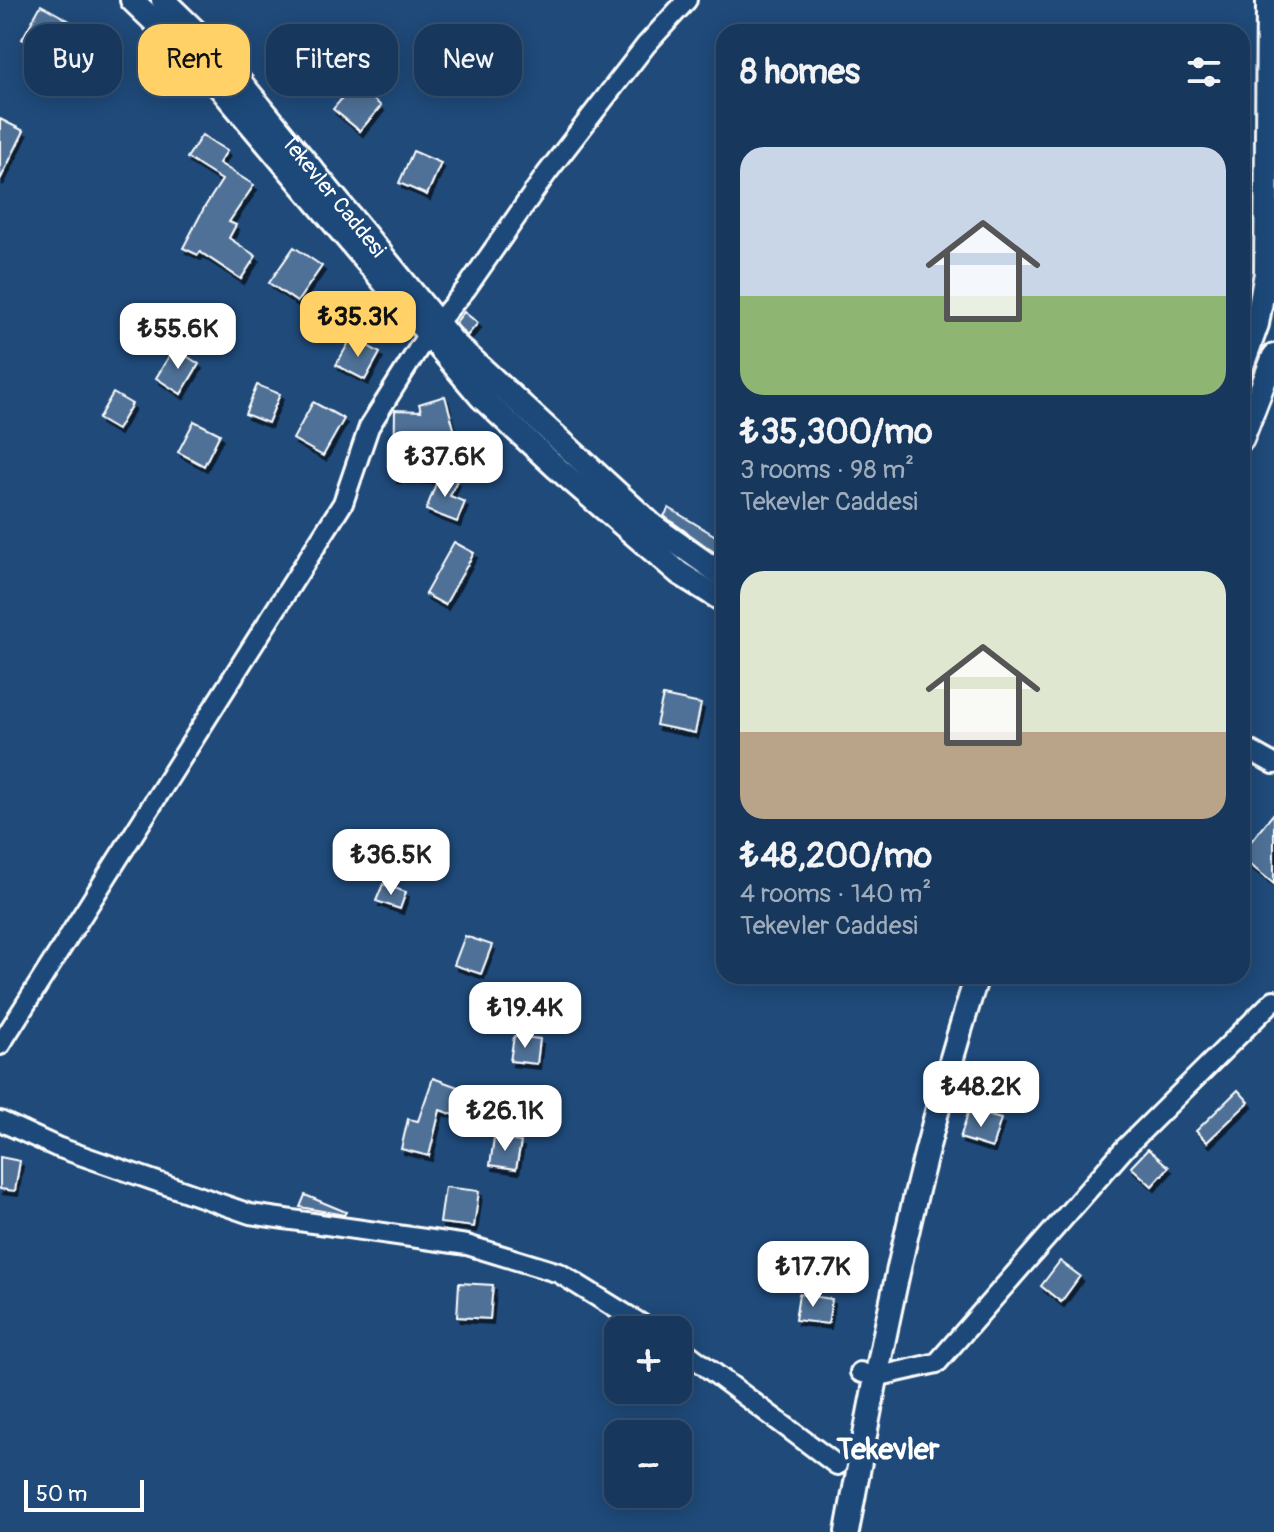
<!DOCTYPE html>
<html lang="en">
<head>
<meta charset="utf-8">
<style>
  body { margin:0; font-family:Pangolin,sans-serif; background:#244365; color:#f1f3f6; height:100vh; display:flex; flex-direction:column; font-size:30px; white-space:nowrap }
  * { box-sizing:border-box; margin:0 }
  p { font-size:26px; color:#9eacbb }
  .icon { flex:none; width:44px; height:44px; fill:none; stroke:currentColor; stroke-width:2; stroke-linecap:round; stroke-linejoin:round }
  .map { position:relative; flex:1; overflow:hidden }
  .drawer { position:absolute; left:716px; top:24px; width:534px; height:960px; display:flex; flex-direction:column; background:#17385c; border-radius:24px; box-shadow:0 4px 20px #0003,0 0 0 2px #365272 }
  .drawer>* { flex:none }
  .top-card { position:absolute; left:24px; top:24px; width:572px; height:72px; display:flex; gap:16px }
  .buttons { position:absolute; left:604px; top:1316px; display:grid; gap:16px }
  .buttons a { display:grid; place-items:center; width:88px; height:88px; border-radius:16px; background:#17385c; box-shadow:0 4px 20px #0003,0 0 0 2px #365272; font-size:40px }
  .scale { position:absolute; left:24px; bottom:20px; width:120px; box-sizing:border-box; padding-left:8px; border:4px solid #fff; border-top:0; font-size:22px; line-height:28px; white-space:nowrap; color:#fff; -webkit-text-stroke:6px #1f4a7a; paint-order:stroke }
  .price { position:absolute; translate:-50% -68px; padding:0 18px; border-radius:16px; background:#fff; color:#222; font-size:26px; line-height:52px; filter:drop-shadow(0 2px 4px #0008) }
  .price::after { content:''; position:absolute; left:50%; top:48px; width:24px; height:18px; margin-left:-12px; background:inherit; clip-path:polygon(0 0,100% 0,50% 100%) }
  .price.active { background:#ffd166; color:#111 }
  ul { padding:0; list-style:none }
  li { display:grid; align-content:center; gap:16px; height:424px; padding:0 24px }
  li span { display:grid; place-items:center; height:248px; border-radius:24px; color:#555 }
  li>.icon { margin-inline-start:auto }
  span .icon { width:144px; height:144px; fill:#fffc; stroke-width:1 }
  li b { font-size:34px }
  h2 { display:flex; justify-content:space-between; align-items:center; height:96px; padding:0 24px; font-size:34px }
  .tag { padding:0 28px; border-radius:24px; background:#17385c; box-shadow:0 4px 20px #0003,0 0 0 2px #365272; font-size:28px; line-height:72px }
  .tag.active { background:#ffd166; color:#111 }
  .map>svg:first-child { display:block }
  .building { fill:#507197; stroke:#fff; stroke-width:2; filter:url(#shadow) }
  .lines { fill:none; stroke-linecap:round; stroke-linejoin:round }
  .minor-casing { stroke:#fff; stroke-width:24 }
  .tertiary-casing { stroke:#fff; stroke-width:28 }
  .minor { stroke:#1f4a7a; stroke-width:18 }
  .tertiary { stroke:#1f4a7a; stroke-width:22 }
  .labels { text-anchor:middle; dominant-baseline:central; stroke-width:8; stroke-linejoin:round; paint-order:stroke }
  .street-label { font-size:22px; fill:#fff; stroke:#1f4a7a }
  .district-label { font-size:30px; font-weight:bold; fill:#fff; stroke:#1f4a7a }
</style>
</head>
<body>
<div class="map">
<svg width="1274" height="1532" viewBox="0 0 1274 1532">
  <defs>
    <filter id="shadow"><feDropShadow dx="3" dy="5" stdDeviation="0" flood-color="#0009"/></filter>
  </defs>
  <rect width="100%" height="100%" fill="#1f4a7a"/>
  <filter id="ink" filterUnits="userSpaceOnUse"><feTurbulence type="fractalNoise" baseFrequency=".0125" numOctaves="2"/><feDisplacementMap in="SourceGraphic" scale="16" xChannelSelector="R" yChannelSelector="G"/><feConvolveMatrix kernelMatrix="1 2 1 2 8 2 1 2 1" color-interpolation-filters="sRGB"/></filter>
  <g filter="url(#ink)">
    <g class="building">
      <path d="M 41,5 L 84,29 L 65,63 L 22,39 Z"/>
      <path d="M 355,83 L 381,106 L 360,131 L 333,109 Z"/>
      <path d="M 0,119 L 24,131 L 0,180 Z"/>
      <path d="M 202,135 L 227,151 L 219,163 L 254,185 L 229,222 L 236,225 L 229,238 L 256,256 L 241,279 L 200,252 L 198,255 L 183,248 L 204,208 L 222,180 L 187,158 Z"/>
      <path d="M 413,151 L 441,163 L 427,195 L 399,183 Z"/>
      <path d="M 294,247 L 322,266 L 297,302 L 269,283 Z"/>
      <path d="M 464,312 L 478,323 L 467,336 L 455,323 Z"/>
      <path d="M 352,337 L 380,353 L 365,380 L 336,365 Z"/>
      <path d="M 174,348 L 199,364 L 181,394 L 156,378 Z"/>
      <path d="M 257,385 L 280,394 L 268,423 L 245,414 Z"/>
      <path d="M 113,393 L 132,404 L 117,430 L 98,419 Z"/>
      <path d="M 445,396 L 455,432 L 439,437 L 437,479 L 394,478 L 395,410 L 421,411 L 419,404 Z"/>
      <path d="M 313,402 L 344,419 L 323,456 L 293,439 Z"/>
      <path d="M 194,421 L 220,434 L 204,466 L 178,452 Z"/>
      <path d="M 440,473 L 457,480 L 450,496 L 465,502 L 457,522 L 426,510 Z"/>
      <path d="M 669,508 L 724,541 L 724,559 L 664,516 Z"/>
      <path d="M 454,542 L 474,553 L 445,605 L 425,594 Z"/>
      <path d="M 663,696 L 701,704 L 695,733 L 656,725 Z"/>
      <path d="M 1274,813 L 1274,884 L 1242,858 L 1242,852 Z"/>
      <path d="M 383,884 L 406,892 L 400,909 L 376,901 Z"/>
      <path d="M 465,936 L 492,945 L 481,974 L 454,965 Z"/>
      <path d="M 514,1036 L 540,1039 L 537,1064 L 510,1061 Z"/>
      <path d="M 433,1078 L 469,1091 L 460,1117 L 440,1110 L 429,1156 L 401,1149 L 408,1119 L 418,1121 Z"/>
      <path d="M 1238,1090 L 1249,1102 L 1207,1142 L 1196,1131 Z"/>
      <path d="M 969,1110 L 1001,1119 L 992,1148 L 960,1138 Z"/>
      <path d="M 494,1138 L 521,1142 L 516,1169 L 490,1165 Z"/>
      <path d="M 1148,1149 L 1169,1167 L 1152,1186 L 1131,1167 Z"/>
      <path d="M 0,1157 L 20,1161 L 15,1191 L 0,1189 Z"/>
      <path d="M 445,1187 L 479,1191 L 474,1227 L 440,1223 Z"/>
      <path d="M 305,1195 L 346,1212 L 344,1215 L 300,1207 Z"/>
      <path d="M 1060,1261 L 1080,1276 L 1061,1302 L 1041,1286 Z"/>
      <path d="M 459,1283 L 493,1285 L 490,1319 L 457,1317 Z"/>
      <path d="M 799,1294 L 832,1299 L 828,1324 L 795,1320 Z"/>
    </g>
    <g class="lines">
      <g class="minor-casing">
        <g id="minor">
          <path d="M 1242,746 L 1274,764"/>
          <path d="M 0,1045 L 343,503 L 369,427 L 427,335 L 466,289 L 547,173 L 646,45 L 687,0"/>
          <path d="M 0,1121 L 57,1147 L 250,1214 L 467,1245 L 559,1273 L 651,1330"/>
          <path d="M 678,1346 L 837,1465"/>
          <path d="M 860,1372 L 875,1377 L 937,1363 L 1125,1148 L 1274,1000"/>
        </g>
      </g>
      <g class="tertiary-casing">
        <g id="tertiary">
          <path d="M 132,0 L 206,71 L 481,397 L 557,468 L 679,573 L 724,601"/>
          <path id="s1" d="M 163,0 L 197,33 L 236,77 L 453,342 L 653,526 L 724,576"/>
          <path d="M 1242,366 L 1257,324 L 1266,273 L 1268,0"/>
          <path d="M 1242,439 L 1274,356"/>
          <path d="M 847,1532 C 881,1344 918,1158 977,976"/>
        </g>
      </g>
      <use href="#minor" class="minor"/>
      <use href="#tertiary" class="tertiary"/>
    </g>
  </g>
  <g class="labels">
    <g class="street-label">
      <text stroke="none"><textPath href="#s1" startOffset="260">Tekevler Caddesi</textPath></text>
    </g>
    <g class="district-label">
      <text x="888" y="1449">Tekevler</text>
    </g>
  </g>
</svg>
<div class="buttons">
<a>+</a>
<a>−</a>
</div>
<div class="scale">50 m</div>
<b class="price active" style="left:358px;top:359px">₺35.3K</b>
<b class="price" style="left:178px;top:371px">₺55.6K</b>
<b class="price" style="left:445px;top:499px">₺37.6K</b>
<b class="price" style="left:391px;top:897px">₺36.5K</b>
<b class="price" style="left:525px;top:1050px">₺19.4K</b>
<b class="price" style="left:981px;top:1129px">₺48.2K</b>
<b class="price" style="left:505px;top:1153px">₺26.1K</b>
<b class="price" style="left:813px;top:1309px">₺17.7K</b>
<div class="top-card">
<a class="tag">Buy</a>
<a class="tag active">Rent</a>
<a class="tag">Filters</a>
<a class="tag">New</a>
</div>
<section class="drawer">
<h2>8 homes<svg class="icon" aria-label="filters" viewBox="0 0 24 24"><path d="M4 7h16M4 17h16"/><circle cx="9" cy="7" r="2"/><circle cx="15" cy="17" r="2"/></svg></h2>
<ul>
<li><span style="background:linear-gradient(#c9d6e8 60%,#8fb573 0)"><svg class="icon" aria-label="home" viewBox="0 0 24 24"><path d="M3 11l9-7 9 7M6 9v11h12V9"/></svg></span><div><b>₺35,300/mo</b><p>3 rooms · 98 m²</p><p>Tekevler Caddesi</p></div></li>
<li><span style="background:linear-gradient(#dfe7d0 65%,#b9a48a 0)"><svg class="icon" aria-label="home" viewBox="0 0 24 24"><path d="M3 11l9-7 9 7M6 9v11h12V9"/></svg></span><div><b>₺48,200/mo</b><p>4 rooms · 140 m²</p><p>Tekevler Caddesi</p></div></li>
</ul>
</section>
</div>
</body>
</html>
